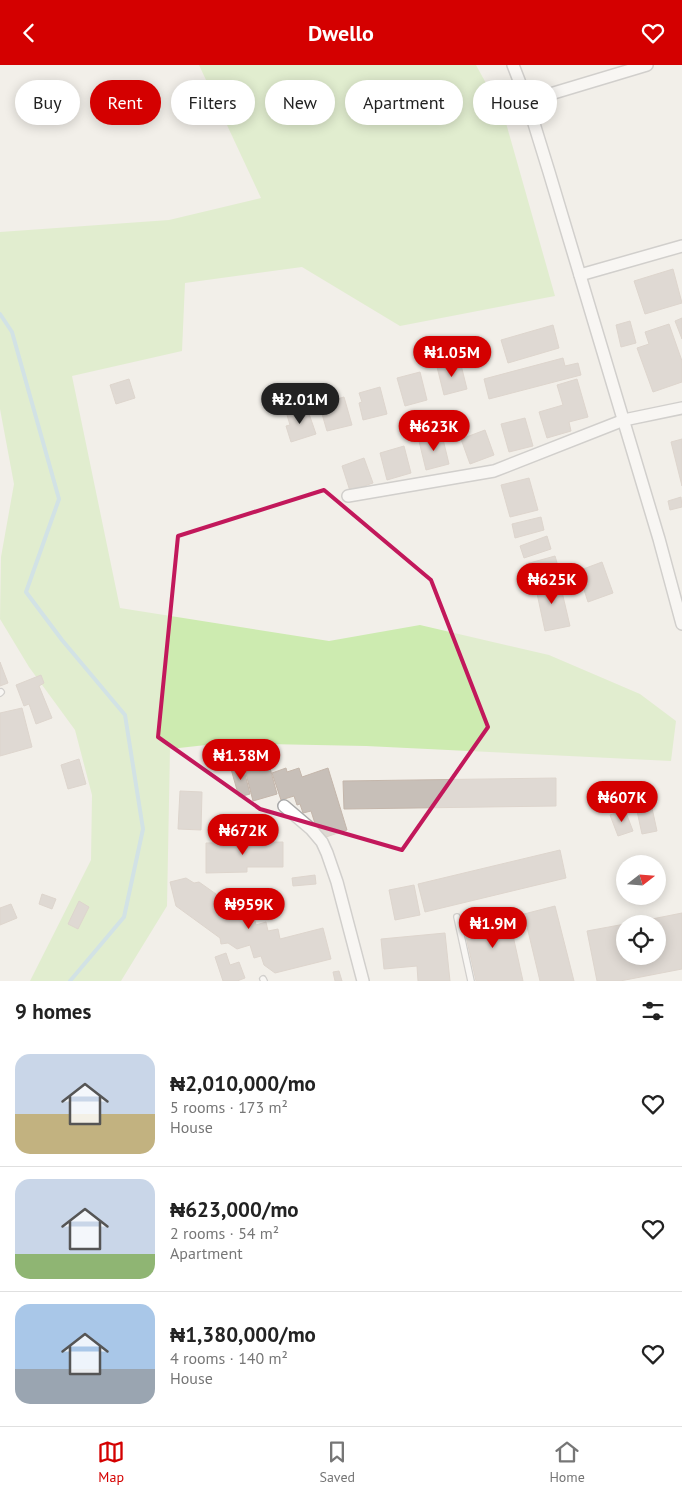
<!DOCTYPE html>
<html lang="en">
<head>
<meta charset="utf-8">
<style>
  body { margin:0; font-family:"PT Sans",sans-serif; background:#f6f6f6; color:#222; height:100vh; display:flex; flex-direction:column; font-size:19px; white-space:nowrap }
  * { box-sizing:border-box; margin:0 }
  p { font-size:16px; color:#767676 }
  .icon { flex:none; width:28px; height:28px; fill:none; stroke:currentColor; stroke-width:2; stroke-linecap:round; stroke-linejoin:round }
  .map { position:relative; height:916px; overflow:hidden }
  .panel { display:flex; flex-direction:column; background:#fff; flex:1 }
  .panel>* { flex:none }
  .hud { position:absolute; left:15px; top:15px; width:652px; height:45px; display:flex; gap:10px }
  .needle { width:32px; rotate:73deg }
  .tools { position:absolute; left:616px; top:790px; display:grid; gap:10px }
  .tools a { display:grid; place-items:center; width:50px; height:50px; border-radius:50%; background:#fff; box-shadow:0 2px 12px #0003; font-size:25px }
  .price { position:absolute; translate:-50% -42px; padding:0 11px; border-radius:18px; background:#d40000; color:#fff; font-size:16px; line-height:32px; filter:drop-shadow(0 1px 2px #0008) }
  .price::after { content:''; position:absolute; left:50%; top:30px; width:15px; height:11px; margin-left:-8px; background:inherit; clip-path:polygon(0 0,100% 0,50% 100%) }
  .price.on { background:#222; color:#fff }
  ul { padding:0; list-style:none }
  li { display:flex; align-items:center; gap:15px; height:125px; padding:0 15px }
  li+li { border-top:1px solid #e0e0e0 }
  li span { display:grid; place-items:center; flex:none; width:140px; height:100px; border-radius:15px; color:#555 }
  li>.icon { margin-inline-start:auto }
  span .icon { width:60px; height:60px; fill:#fffc; stroke-width:1 }
  li b { font-size:21px }
  h2 { display:flex; justify-content:space-between; align-items:center; height:60px; padding:0 15px; font-size:21px }
  .tag { padding:0 18px; border-radius:22px; background:#fff; box-shadow:0 2px 12px #0003; font-size:18px; line-height:45px }
  .tag.on { background:#d40000; color:#fff }
  header { display:flex; justify-content:space-between; align-items:center; height:65px; padding:0 15px; background:#d40000; color:#fff; font-size:22px; font-weight:600 }
  .menu { display:flex; justify-content:space-around; align-items:center; height:70px; border-top:1px solid #e0e0e0; background:#fff; font-size:14px; color:#767676 }
  .menu a { display:grid; justify-items:center; gap:2px }
  .menu .on { color:#d40000 }
  .map>svg:first-child { display:block }
  .grass { fill:#cdebb0 }
  .lines { fill:none; stroke-linecap:round; stroke-linejoin:round }
  .stream { stroke:#aad3df; stroke-width:4 }
  .building { fill:#c7bfb8; stroke:#c4b6ab }
  .service-casing { stroke:#a9a9a9; stroke-width:8 }
  .minor-casing { stroke:#a9a9a9; stroke-width:14 }
  .service { stroke:#fff; stroke-width:5.5 }
  .minor { stroke:#fff; stroke-width:11 }
  .marked { fill:none; stroke:#c2185b; stroke-width:4; stroke-linejoin:round }
</style>
</head>
<body>
<header><svg class="icon" aria-label="back" viewBox="0 0 24 24"><path d="M15 5l-7 7 7 7"/></svg>Dwello<svg class="icon" aria-label="heart" viewBox="0 0 24 24"><path d="M12 20l-8-8c-3-5 5-10 8-4 3-6 11-1 8 4z"/></svg></header>
<div class="map">
<svg width="682" height="916" viewBox="0 0 682 916">
  <rect width="100%" height="100%" fill="#f2efe9"/>
  <path class="grass" d="M 199,0 L 476,0 L 504,51 L 555,231 L 400,261 L 302,202 L 185,218 L 182,286 L 72,311 L 120,543 L 329,576 L 420,560 L 549,590 L 640,629 L 676,656 L 671,696 L 366,681 L 224,678 L 170,684 L 167,841 L 121,916 L 30,916 L 91,795 L 92,730 L 75,665 L 29,602 L 0,554 L 1,492 L 14,419 L 0,344 L 0,167 L 169,155 L 261,133 Z"/>
  <g class="lines">
    <path class="stream" d="M 0,249 L 12,267 L 59,434 L 26,527 L 62,575 L 125,650 L 143,764 L 124,852 L 70,916"/>
  </g>
  <g class="building">
    <path d="M 673,204 L 682,238 L 645,249 L 634,216 Z"/>
    <path d="M 682,253 L 682,274 L 675,256 Z"/>
    <path d="M 630,256 L 636,278 L 621,282 L 616,260 Z"/>
    <path d="M 669,259 L 682,296 L 682,317 L 653,327 L 637,283 L 649,279 L 645,267 Z"/>
    <path d="M 553,260 L 559,283 L 508,298 L 501,275 Z"/>
    <path d="M 563,293 L 565,301 L 578,298 L 581,310 L 489,334 L 484,314 Z"/>
    <path d="M 460,296 L 467,324 L 444,330 L 437,302 Z"/>
    <path d="M 420,307 L 427,335 L 405,341 L 397,313 Z"/>
    <path d="M 129,314 L 135,333 L 116,339 L 110,320 Z"/>
    <path d="M 577,314 L 588,352 L 569,357 L 571,366 L 547,373 L 539,347 L 563,340 L 557,320 Z"/>
    <path d="M 380,322 L 387,349 L 363,355 L 359,338 L 362,337 L 359,328 Z"/>
    <path d="M 344,332 L 352,360 L 327,366 L 322,349 L 326,348 L 323,338 Z"/>
    <path d="M 307,343 L 316,369 L 291,377 L 286,361 L 290,360 L 287,350 Z"/>
    <path d="M 525,353 L 533,381 L 509,387 L 501,359 Z"/>
    <path d="M 485,365 L 494,390 L 470,399 L 461,374 Z"/>
    <path d="M 442,370 L 449,399 L 426,405 L 419,376 Z"/>
    <path d="M 682,374 L 682,421 L 671,377 Z"/>
    <path d="M 404,381 L 411,408 L 387,415 L 380,388 Z"/>
    <path d="M 364,393 L 373,418 L 350,426 L 342,401 Z"/>
    <path d="M 529,413 L 538,445 L 510,452 L 501,420 Z"/>
    <path d="M 681,432 L 682,442 L 670,445 L 668,436 Z"/>
    <path d="M 541,452 L 544,465 L 515,473 L 512,459 Z"/>
    <path d="M 547,471 L 551,484 L 524,493 L 520,481 Z"/>
    <path d="M 555,491 L 560,508 L 530,516 L 526,499 Z"/>
    <path d="M 602,497 L 613,528 L 588,537 L 578,506 Z"/>
    <path d="M 559,514 L 570,561 L 545,566 L 535,519 Z"/>
    <path d="M 0,597 L 8,618 L 0,621 Z"/>
    <path d="M 41,610 L 44,618 L 39,621 L 52,653 L 36,659 L 29,639 L 24,641 L 16,620 Z"/>
    <path d="M 22,643 L 32,682 L 0,691 L 0,648 Z"/>
    <path d="M 79,694 L 86,719 L 68,724 L 61,700 Z"/>
    <path d="M 243,701 L 250,729 L 239,732 L 231,704 Z"/>
    <path d="M 258,702 L 259,706 L 270,703 L 277,729 L 253,736 L 245,705 Z"/>
    <path d="M 286,703 L 287,707 L 299,703 L 302,712 L 328,703 L 347,765 L 320,774 L 311,746 L 303,748 L 300,739 L 297,740 L 294,731 L 281,735 L 272,708 Z"/>
    <path d="M 556,713 L 556,741 L 344,744 L 343,716 Z"/>
    <path d="M 180,726 L 202,727 L 201,765 L 178,764 Z"/>
    <path d="M 652,743 L 657,766 L 642,769 L 637,746 Z"/>
    <path d="M 625,745 L 633,766 L 618,771 L 610,750 Z"/>
    <path d="M 283,777 L 283,802 L 247,802 L 247,807 L 206,808 L 206,778 Z"/>
    <path d="M 560,785 L 566,813 L 425,847 L 418,819 Z"/>
    <path d="M 315,810 L 316,819 L 293,821 L 292,813 Z"/>
    <path d="M 186,813 L 194,818 L 199,817 L 216,829 L 218,838 L 230,835 L 233,846 L 242,844 L 244,853 L 254,851 L 256,860 L 266,857 L 268,866 L 278,864 L 280,874 L 323,863 L 331,894 L 275,908 L 264,900 L 261,891 L 254,893 L 250,880 L 237,884 L 228,878 L 221,879 L 220,873 L 176,841 L 170,817 Z"/>
    <path d="M 414,820 L 420,850 L 395,855 L 389,825 Z"/>
    <path d="M 42,829 L 56,834 L 52,844 L 39,839 Z"/>
    <path d="M 79,836 L 89,842 L 78,864 L 68,859 Z"/>
    <path d="M 11,839 L 17,853 L 0,860 L 0,843 Z"/>
    <path d="M 555,841 L 574,916 L 540,916 L 524,849 Z"/>
    <path d="M 508,848 L 523,916 L 476,916 L 463,858 Z"/>
    <path d="M 682,848 L 682,904 L 620,916 L 597,916 L 587,866 L 625,859 L 625,891 L 658,891 L 658,859 L 627,859 Z"/>
    <path d="M 445,868 L 450,916 L 418,916 L 417,901 L 384,904 L 381,874 Z"/>
    <path d="M 226,888 L 230,900 L 239,897 L 245,913 L 237,916 L 223,916 L 215,892 Z"/>
    <path d="M 339,906 L 342,916 L 335,916 L 333,907 Z"/>
  </g>
  <g class="lines">
    <g class="service-casing">
      <g id="service">
        <path d="M 0,628 L 1,627"/>
        <path d="M 457,852 L 471,916"/>
        <path d="M 263,914 L 264,916"/>
      </g>
    </g>
    <g class="minor-casing">
      <g id="minor">
        <path d="M 513,0 L 527,36 L 549,107 L 659,474 L 682,559"/>
        <path d="M 527,36 L 647,0"/>
        <path d="M 580,210 L 682,181"/>
        <path d="M 348,431 L 494,406 L 624,355 L 682,343"/>
        <path d="M 284,741 L 311,764 L 322,777 L 327,788 L 337,817 L 363,916"/>
      </g>
    </g>
    <use href="#service" class="service"/>
    <use href="#minor" class="minor"/>
  </g>
  <path d="M0 0H682V916H0ZM 324,425 L 431,515 L 488,662 L 402,785 L 260,744 L 158,672 L 178,471 Z" fill="#f2efe9" fill-opacity=".55" fill-rule="evenodd"/>
  <path class="marked" d="M 324,425 L 431,515 L 488,662 L 402,785 L 260,744 L 158,672 L 178,471 Z"/>
</svg>
<div class="tools">
<a><svg class="needle" viewBox="-14 -14 28 28"><path d="M0-13l5 13h-10z" fill="#e53935"/><path d="M0 13l5-13h-10z" fill="#767676"/></svg></a>
<a><svg class="icon" aria-label="locate" viewBox="0 0 24 24"><circle cx="12" cy="12" r="6"/><path d="M12 2v4M12 18v4M2 12h4M18 12h4"/></svg></a>
</div>
<b class="price" style="left:452px;top:313px">₦1.05M</b>
<b class="price on" style="left:300px;top:360px">₦2.01M</b>
<b class="price" style="left:434px;top:387px">₦623K</b>
<b class="price" style="left:552px;top:540px">₦625K</b>
<b class="price" style="left:241px;top:716px">₦1.38M</b>
<b class="price" style="left:622px;top:758px">₦607K</b>
<b class="price" style="left:243px;top:791px">₦672K</b>
<b class="price" style="left:249px;top:865px">₦959K</b>
<b class="price" style="left:493px;top:884px">₦1.9M</b>
<div class="hud">
<a class="tag">Buy</a>
<a class="tag on">Rent</a>
<a class="tag">Filters</a>
<a class="tag">New</a>
<a class="tag">Apartment</a>
<a class="tag">House</a>
</div>
</div>
<section class="panel">
<h2>9 homes<svg class="icon" aria-label="filters" viewBox="0 0 24 24"><path d="M4 7h16M4 17h16"/><circle cx="9" cy="7" r="2"/><circle cx="15" cy="17" r="2"/></svg></h2>
<ul>
<li><span style="background:linear-gradient(#c9d6e8 60%,#c2b280 0)"><svg class="icon" aria-label="home" viewBox="0 0 24 24"><path d="M3 11l9-7 9 7M6 9v11h12V9"/></svg></span><div><b>₦2,010,000/mo</b><p>5 rooms · 173 m²</p><p>House</p></div><svg class="icon" aria-label="heart" viewBox="0 0 24 24"><path d="M12 20l-8-8c-3-5 5-10 8-4 3-6 11-1 8 4z"/></svg></li>
<li><span style="background:linear-gradient(#c9d6e8 75%,#8fb573 0)"><svg class="icon" aria-label="home" viewBox="0 0 24 24"><path d="M3 11l9-7 9 7M6 9v11h12V9"/></svg></span><div><b>₦623,000/mo</b><p>2 rooms · 54 m²</p><p>Apartment</p></div><svg class="icon" aria-label="heart" viewBox="0 0 24 24"><path d="M12 20l-8-8c-3-5 5-10 8-4 3-6 11-1 8 4z"/></svg></li>
<li><span style="background:linear-gradient(#a9c7e8 65%,#9aa5b1 0)"><svg class="icon" aria-label="home" viewBox="0 0 24 24"><path d="M3 11l9-7 9 7M6 9v11h12V9"/></svg></span><div><b>₦1,380,000/mo</b><p>4 rooms · 140 m²</p><p>House</p></div><svg class="icon" aria-label="heart" viewBox="0 0 24 24"><path d="M12 20l-8-8c-3-5 5-10 8-4 3-6 11-1 8 4z"/></svg></li>
</ul>
</section>
<nav class="menu">
<a class="on"><svg class="icon" aria-label="map" viewBox="0 0 24 24"><path d="M3 6l6-2 6 2 6-2v14l-6 2-6-2-6 2zM9 4v14M15 6v14"/></svg>Map</a>
<a><svg class="icon" aria-label="saved" viewBox="0 0 24 24"><path d="M7 4h10v16l-5-4-5 4z"/></svg>Saved</a>
<a><svg class="icon" aria-label="home" viewBox="0 0 24 24"><path d="M3 11l9-7 9 7M6 9v11h12V9"/></svg>Home</a>
</nav>
</body>
</html>
